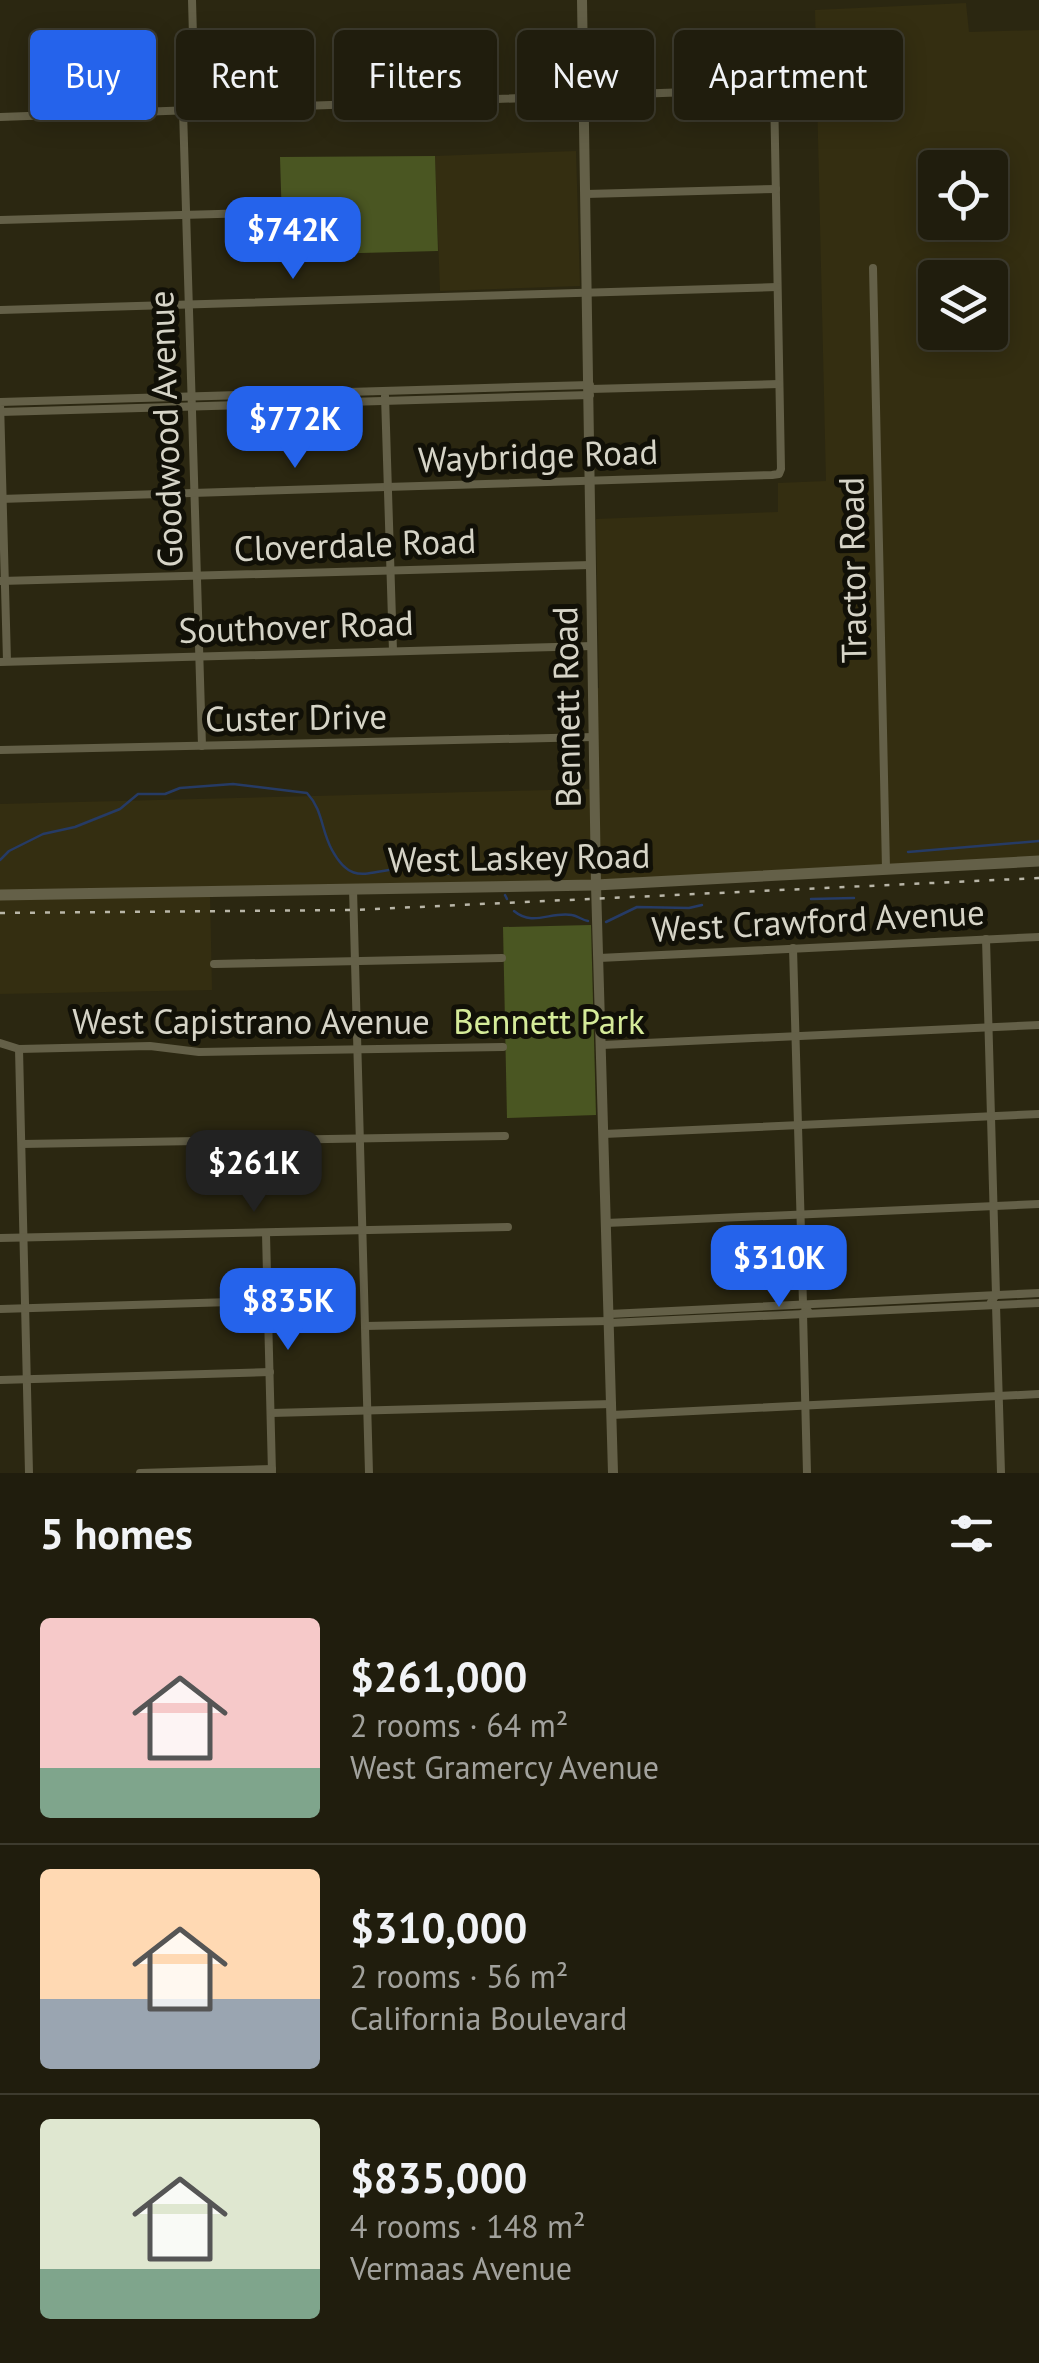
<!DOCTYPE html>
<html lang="en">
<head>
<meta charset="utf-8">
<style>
  body { margin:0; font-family:"PT Sans",sans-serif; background:#282616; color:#f1f3f6; height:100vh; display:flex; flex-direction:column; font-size:38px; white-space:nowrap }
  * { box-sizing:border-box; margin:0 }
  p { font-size:32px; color:#a2a29d }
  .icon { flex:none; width:55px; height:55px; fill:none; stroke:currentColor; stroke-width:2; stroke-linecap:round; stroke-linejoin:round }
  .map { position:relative; height:1473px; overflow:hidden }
  .panel { display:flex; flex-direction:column; background:#201d0d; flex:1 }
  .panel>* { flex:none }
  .hud { position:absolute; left:30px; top:30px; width:980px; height:90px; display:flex; gap:20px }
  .tools { position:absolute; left:918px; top:150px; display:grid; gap:20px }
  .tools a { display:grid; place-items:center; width:90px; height:90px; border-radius:10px; background:#201d0d; box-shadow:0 5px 25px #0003,0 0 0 2px #3d3b2e; font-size:50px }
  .price { position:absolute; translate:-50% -85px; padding:0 22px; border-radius:20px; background:#2563eb; color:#fff; font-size:32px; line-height:65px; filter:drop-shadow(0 2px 5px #0008) }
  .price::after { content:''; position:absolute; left:50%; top:60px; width:30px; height:22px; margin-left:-15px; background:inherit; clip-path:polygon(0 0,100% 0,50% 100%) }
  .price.active { background:#222; color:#fff }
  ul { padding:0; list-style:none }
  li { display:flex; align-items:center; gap:30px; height:250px; padding:0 40px }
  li+li { border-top:2px solid #3d3b2e }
  li span { display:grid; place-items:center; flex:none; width:280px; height:200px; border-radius:10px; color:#555 }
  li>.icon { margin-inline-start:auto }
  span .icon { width:120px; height:120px; fill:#fffc; stroke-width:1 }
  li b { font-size:42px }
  h2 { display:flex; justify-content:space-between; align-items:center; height:120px; padding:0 40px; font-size:42px }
  .pill { padding:0 35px; border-radius:10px; background:#201d0d; box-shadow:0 5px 25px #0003,0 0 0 2px #3d3b2e; font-size:35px; line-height:90px }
  .pill.active { background:#2563eb; color:#fff }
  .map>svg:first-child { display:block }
  .built { fill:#342e11; fill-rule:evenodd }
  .green { fill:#4a5622 }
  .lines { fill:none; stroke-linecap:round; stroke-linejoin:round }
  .stream { stroke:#263b65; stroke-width:2.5 }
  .minor { stroke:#646048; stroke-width:8 }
  .tertiary { stroke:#646048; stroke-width:10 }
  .secondary { stroke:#646048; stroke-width:11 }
  .rail { stroke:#b9b6a8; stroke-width:2.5; stroke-dasharray:5 10; stroke-linecap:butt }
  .labels { text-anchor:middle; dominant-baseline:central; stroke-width:10; stroke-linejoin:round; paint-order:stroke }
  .street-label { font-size:35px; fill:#d6d4c7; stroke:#111007 }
  .park-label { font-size:35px; fill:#d5eb99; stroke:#111007 }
</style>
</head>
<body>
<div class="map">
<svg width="1039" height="1473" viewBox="0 0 1039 1473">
  <rect width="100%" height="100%" fill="#2b2711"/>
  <g class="built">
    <path d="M 966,3 L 969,32 L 1039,30 L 1039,862 L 596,885 L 210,892 L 212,990 L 0,994 L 0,804 L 591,789 L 590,689 L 599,688 L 596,519 L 778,512 L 778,483 L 826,481 L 815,10 ZM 935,168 L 990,168 L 990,222 L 935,222 ZM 935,278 L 990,278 L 990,332 L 935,332 Z"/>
    <path d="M 576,151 L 580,286 L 440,291 L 435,156 Z"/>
  </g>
  <g class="green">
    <path d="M 435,156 L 438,251 L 283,255 L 280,157 Z"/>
    <path d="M 591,925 L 596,1115 L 507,1118 L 503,927 Z"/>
  </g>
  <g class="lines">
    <g class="stream">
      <path d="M 908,852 L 1039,841"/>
      <path d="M 0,860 L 9,851 L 43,834 L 75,827 L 120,809 L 138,794 L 165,794 L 180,788 L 233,784 L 307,793 C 323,810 321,830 332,850 C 352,887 368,870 400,869 C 418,869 437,872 455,874"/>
      <path d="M 505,895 L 507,899"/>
      <path d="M 811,899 L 854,898"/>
      <path d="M 514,911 C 533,927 551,911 572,915 C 578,916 582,920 588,921"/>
      <path d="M 606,922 L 637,907 L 689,908 L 702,905"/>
    </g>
    <g class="minor">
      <path d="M 192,0 L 195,110"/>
      <path d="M 183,110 L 202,746"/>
      <path d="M 0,117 L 774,89 L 781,469 L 779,474 L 772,475 L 0,499"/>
      <path d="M 586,194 L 776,189"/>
      <path d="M 0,220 L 254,213 L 268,206"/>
      <path d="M 873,268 L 886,869"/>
      <path d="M 0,310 L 777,287"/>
      <path d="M 590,389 L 779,384"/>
      <path d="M 385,396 L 393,651"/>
      <path d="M 0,412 L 590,395"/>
      <path d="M 1,581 L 591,565"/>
      <path d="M 7,661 L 0,402 L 590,385"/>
      <path d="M 0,662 L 593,646"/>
      <path d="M 0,750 L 594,737"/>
      <path d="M 353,889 L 369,1473"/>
      <path d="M 986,939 L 996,1295 L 991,1302 L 996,1305 L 1001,1473"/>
      <path d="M 793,948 L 803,1304 L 808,1311 L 803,1313 L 807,1473"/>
      <path d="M 599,958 L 1039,937"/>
      <path d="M 214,964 L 502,958"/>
      <path d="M 0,1043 L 19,1049 L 150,1046 L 199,1052 L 503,1047"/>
      <path d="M 602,1045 L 1039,1025"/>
      <path d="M 19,1049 L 29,1473"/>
      <path d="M 604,1134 L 1039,1114"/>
      <path d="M 22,1144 L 505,1136"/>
      <path d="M 606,1223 L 1039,1204"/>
      <path d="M 266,1234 L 272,1473"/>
      <path d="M 0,1238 L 508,1227"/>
      <path d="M 0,1309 L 268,1301"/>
      <path d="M 609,1314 L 1039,1293"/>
      <path d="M 609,1323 L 1039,1303"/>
      <path d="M 365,1326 L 609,1321"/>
      <path d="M 0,1380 L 270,1372"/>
      <path d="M 271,1413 L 612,1404"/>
      <path d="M 612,1415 L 1039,1394"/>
      <path d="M 140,1473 L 272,1469"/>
    </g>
    <path class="tertiary" d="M 582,0 L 596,885 L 613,1473"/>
    <path class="secondary" d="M 0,895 L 596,885 L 1039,861"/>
    <path class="rail" d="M 0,913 L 353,910 L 1039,878"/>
  </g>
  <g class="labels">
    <g class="street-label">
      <text transform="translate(165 429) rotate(-92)">Goodwood Avenue</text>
      <text transform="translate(538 455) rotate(-2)">Waybridge Road</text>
      <text transform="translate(355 544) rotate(-2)">Cloverdale Road</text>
      <text transform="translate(852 570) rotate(-91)">Tractor Road</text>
      <text transform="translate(296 626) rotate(-2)">Southover Road</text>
      <text transform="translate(566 707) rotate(-91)">Bennett Road</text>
      <text transform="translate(296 717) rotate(-1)">Custer Drive</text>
      <text transform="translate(519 857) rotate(-1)">West Laskey Road</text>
      <text transform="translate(818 920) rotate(-3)">West Crawford Avenue</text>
      <text x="251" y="1021">West Capistrano Avenue</text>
    </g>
    <g class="park-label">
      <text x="549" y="1021">Bennett Park</text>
    </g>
  </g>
</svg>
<div class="tools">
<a><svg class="icon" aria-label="locate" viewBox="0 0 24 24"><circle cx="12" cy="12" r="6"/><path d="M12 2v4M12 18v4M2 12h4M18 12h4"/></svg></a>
<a><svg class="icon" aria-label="layers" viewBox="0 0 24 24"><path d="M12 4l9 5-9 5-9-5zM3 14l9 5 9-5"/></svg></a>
</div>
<b class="price" style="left:293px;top:282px">$742K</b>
<b class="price" style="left:295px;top:471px">$772K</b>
<b class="price active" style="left:254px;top:1215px">$261K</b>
<b class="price" style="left:779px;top:1310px">$310K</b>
<b class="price" style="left:288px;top:1353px">$835K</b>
<div class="hud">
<a class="pill active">Buy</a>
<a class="pill">Rent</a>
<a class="pill">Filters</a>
<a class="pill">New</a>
<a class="pill">Apartment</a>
</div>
</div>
<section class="panel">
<h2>5 homes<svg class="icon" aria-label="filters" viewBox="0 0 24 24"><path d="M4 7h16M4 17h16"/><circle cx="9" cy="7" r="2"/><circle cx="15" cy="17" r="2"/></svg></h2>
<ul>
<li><span style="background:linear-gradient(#f6c9c9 75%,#7fa58c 0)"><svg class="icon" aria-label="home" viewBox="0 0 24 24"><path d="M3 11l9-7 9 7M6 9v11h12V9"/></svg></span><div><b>$261,000</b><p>2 rooms · 64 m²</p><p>West Gramercy Avenue</p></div></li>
<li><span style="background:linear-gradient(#ffd9b3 65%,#9aa5b1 0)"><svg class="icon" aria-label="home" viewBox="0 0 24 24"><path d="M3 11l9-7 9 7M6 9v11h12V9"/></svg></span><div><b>$310,000</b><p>2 rooms · 56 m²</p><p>California Boulevard</p></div></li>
<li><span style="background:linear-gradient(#dfe7d0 75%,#7fa58c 0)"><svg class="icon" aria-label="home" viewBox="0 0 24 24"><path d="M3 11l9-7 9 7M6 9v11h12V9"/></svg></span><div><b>$835,000</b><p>4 rooms · 148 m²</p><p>Vermaas Avenue</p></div></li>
</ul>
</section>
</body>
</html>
